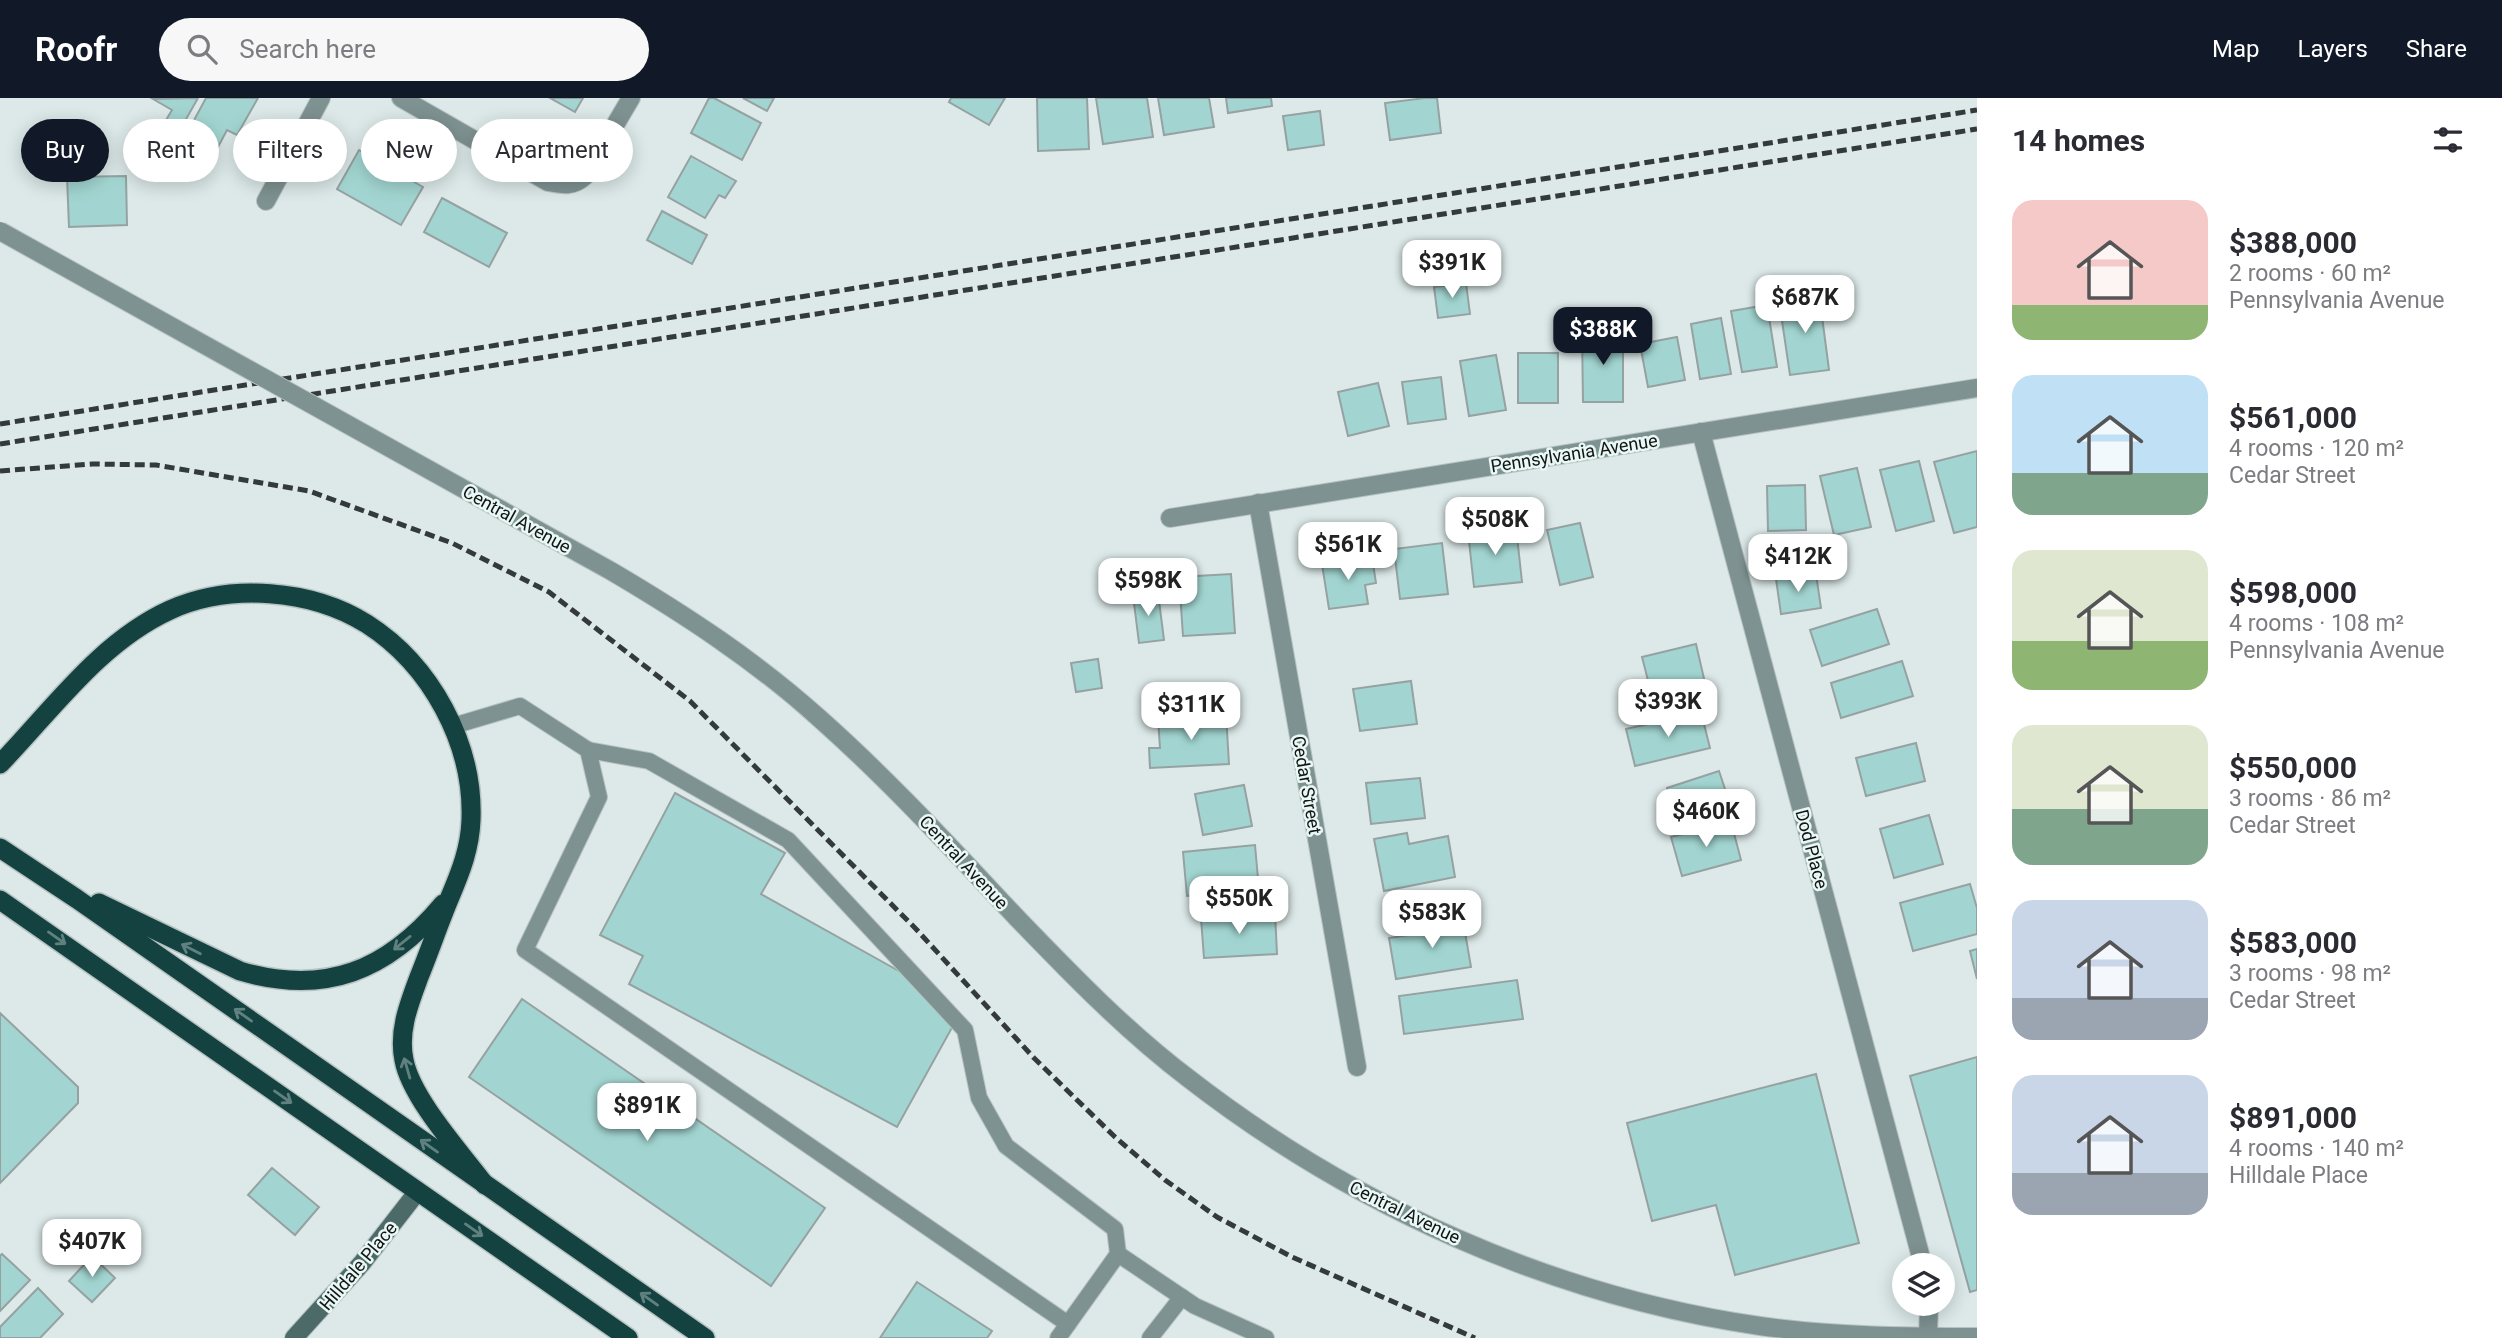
<!DOCTYPE html>
<html lang="en">
<head>
<meta charset="utf-8">
<style>
  body { margin:0; font-family:Roboto,sans-serif; background:#f7f7f7; color:#2b2b33; height:100vh; display:flex; flex-direction:column; font-size:26px; white-space:nowrap }
  * { box-sizing:border-box; margin:0 }
  p { font-size:23px; color:#7c7c81 }
  .icon { flex:none; width:38px; height:38px; fill:none; stroke:currentColor; stroke-width:2; stroke-linecap:round; stroke-linejoin:round }
  .map { position:relative; flex:1; overflow:hidden }
  .sheet { display:flex; flex-direction:column; background:#fff; width:525px }
  .sheet>* { flex:none }
  .guide { position:absolute; left:21px; top:21px; width:665px; height:63px; display:flex; gap:14px }
  .fabs { position:absolute; left:1892px; top:1155px; display:grid; gap:14px }
  .fabs a { display:grid; place-items:center; width:63px; height:63px; border-radius:50%; background:#fff; box-shadow:0 4px 18px #0003; font-size:35px }
  .price { position:absolute; translate:-50% -60px; padding:0 16px; border-radius:14px; background:#fff; color:#222; font-size:23px; line-height:46px; filter:drop-shadow(0 2px 4px #0008) }
  .price::after { content:''; position:absolute; left:50%; top:42px; width:21px; height:16px; margin-left:-10px; background:inherit; clip-path:polygon(0 0,100% 0,50% 100%) }
  .price.on { background:#111827; color:#fff }
  ul { padding:0; list-style:none }
  li { display:flex; align-items:center; gap:21px; height:175px; padding:0 35px }
  li span { display:grid; place-items:center; flex:none; width:196px; height:140px; border-radius:21px; color:#555 }
  li>.icon { margin-inline-start:auto }
  span .icon { width:84px; height:84px; fill:#fffc; stroke-width:1 }
  li b { font-size:30px }
  h2 { display:flex; justify-content:space-between; align-items:center; height:84px; padding:0 35px; font-size:30px }
  .chip { padding:0 24px; border-radius:32px; background:#fff; box-shadow:0 4px 18px #0003; font-size:24px; line-height:63px }
  .chip.on { background:#111827; color:#fff }
  header { display:flex; align-items:center; gap:42px; box-sizing:border-box; height:98px; padding:0 35px; background:#111827; color:#fff }
  header strong { font-size:33px }
  nav { display:flex; gap:38px; margin-inline-start:auto; font-size:24px }
  .search { width:490px; height:63px; background:#f7f7f7; display:flex; align-items:center; gap:18px; box-sizing:border-box; padding:0 24px; border-radius:38px; color:#7c7c81; font-size:26px }
  main { display:flex; flex:1; min-height:0 }
  .map>svg:first-child { display:block }
  .building { fill:#a2d5d1; stroke:#95a2a1; stroke-width:2 }
  .lines { fill:none; stroke-linecap:round; stroke-linejoin:round }
  .service-casing { stroke:#b7c3c2; stroke-width:18 }
  .minor-casing { stroke:#b7c3c2; stroke-width:20 }
  .secondary-casing { stroke:#b7c3c2; stroke-width:20 }
  .trunk-casing { stroke:#b7c3c2; stroke-width:22 }
  .service { stroke:#7e9291; stroke-width:16 }
  .minor { stroke:#7e9291; stroke-width:18 }
  .secondary { stroke:#4c6a68; stroke-width:18 }
  .trunk { stroke:#144240; stroke-width:19 }
  .rail { stroke:#343a3a; stroke-width:5; stroke-dasharray:10 5; stroke-linecap:butt }
  .minor-bridge-casing { stroke:#b7c3c2; stroke-width:20; stroke-linecap:butt }
  .minor-bridge { stroke:#7e9291; stroke-width:18 }
  .oneway { stroke:#5f817f }
  .labels { text-anchor:middle; dominant-baseline:central; stroke-width:5; stroke-linejoin:round; paint-order:stroke }
  .street-label { font-size:18px; fill:#111515; stroke:#e9f7f5 }
</style>
</head>
<body>
<header>
<strong>Roofr</strong>
<div class="search"><svg class="icon" aria-label="search" viewBox="0 0 24 24"><circle cx="10" cy="10" r="6"/><path d="M15 15l6 6"/></svg>Search here</div>
<nav><a>Map</a><a>Layers</a><a>Share</a></nav>
</header>
<main>
<div class="map">
<svg width="1977" height="1240" viewBox="0 0 1977 1240">
  <rect width="100%" height="100%" fill="#dce9e8"/>
  <g class="building">
    <path d="M 198,0 L 181,30 L 166,22 L 172,12 L 153,1 Z"/>
    <path d="M 206,0 L 258,0 L 237,37 L 227,32 L 217,51 L 187,35 Z"/>
    <path d="M 550,0 L 583,0 L 575,14 Z"/>
    <path d="M 709,0 L 714,0 L 761,25 L 742,62 L 691,35 Z"/>
    <path d="M 743,0 L 774,0 L 767,13 Z"/>
    <path d="M 951,0 L 1005,0 L 989,27 L 949,4 Z"/>
    <path d="M 1037,0 L 1087,0 L 1089,51 L 1038,53 Z"/>
    <path d="M 1096,0 L 1147,0 L 1153,39 L 1103,46 Z"/>
    <path d="M 1158,0 L 1209,0 L 1214,29 L 1164,37 Z"/>
    <path d="M 1226,0 L 1271,0 L 1272,8 L 1228,15 Z"/>
    <path d="M 1425,0 L 1437,0 L 1441,35 L 1390,42 L 1385,5 Z"/>
    <path d="M 1320,13 L 1324,47 L 1288,52 L 1283,18 Z"/>
    <path d="M 359,52 L 423,89 L 401,127 L 337,91 Z"/>
    <path d="M 691,58 L 736,83 L 725,100 L 719,97 L 705,120 L 668,99 Z"/>
    <path d="M 126,78 L 127,127 L 69,129 L 67,79 Z"/>
    <path d="M 442,100 L 507,135 L 489,169 L 424,134 Z"/>
    <path d="M 662,113 L 707,137 L 692,166 L 647,142 Z"/>
    <path d="M 1466,185 L 1470,216 L 1438,220 L 1434,189 Z"/>
    <path d="M 1813,188 L 1815,204 L 1820,203 L 1829,272 L 1790,277 L 1781,216 L 1797,214 L 1794,191 Z"/>
    <path d="M 1767,207 L 1777,269 L 1742,274 L 1731,213 Z"/>
    <path d="M 1721,220 L 1731,276 L 1700,281 L 1691,226 Z"/>
    <path d="M 1582,234 L 1623,234 L 1623,304 L 1583,304 Z"/>
    <path d="M 1677,239 L 1685,282 L 1648,289 L 1640,246 Z"/>
    <rect x="1518" y="255" width="40" height="50"/>
    <path d="M 1496,257 L 1506,312 L 1469,318 L 1460,263 Z"/>
    <path d="M 1441,279 L 1446,321 L 1408,326 L 1402,284 Z"/>
    <path d="M 1378,285 L 1389,328 L 1348,338 L 1338,294 Z"/>
    <path d="M 1977,353 L 1977,429 L 1954,435 L 1934,364 Z"/>
    <path d="M 1919,363 L 1934,423 L 1896,433 L 1880,372 Z"/>
    <path d="M 1857,370 L 1871,429 L 1834,437 L 1820,378 Z"/>
    <path d="M 1805,387 L 1806,432 L 1768,433 L 1767,388 Z"/>
    <path d="M 1580,425 L 1593,479 L 1560,487 L 1547,432 Z"/>
    <path d="M 1516,429 L 1522,484 L 1474,489 L 1468,434 Z"/>
    <path d="M 1442,445 L 1448,496 L 1400,501 L 1394,451 Z"/>
    <path d="M 1372,459 L 1376,485 L 1365,487 L 1368,506 L 1329,511 L 1322,466 Z"/>
    <path d="M 1231,476 L 1235,535 L 1183,538 L 1179,479 Z"/>
    <path d="M 1816,476 L 1821,510 L 1781,516 L 1776,481 Z"/>
    <path d="M 1158,495 L 1164,542 L 1139,545 L 1133,497 Z"/>
    <path d="M 1877,511 L 1889,546 L 1822,568 L 1810,532 Z"/>
    <path d="M 1696,546 L 1705,585 L 1652,598 L 1642,559 Z"/>
    <path d="M 1098,561 L 1102,590 L 1076,594 L 1071,565 Z"/>
    <path d="M 1902,563 L 1913,598 L 1841,620 L 1831,585 Z"/>
    <path d="M 1411,583 L 1417,626 L 1360,633 L 1353,591 Z"/>
    <path d="M 1701,614 L 1710,650 L 1635,668 L 1626,631 Z"/>
    <path d="M 1226,616 L 1229,666 L 1150,670 L 1149,650 L 1160,650 L 1158,620 Z"/>
    <path d="M 1916,645 L 1925,683 L 1866,698 L 1856,660 Z"/>
    <path d="M 1719,673 L 1731,709 L 1679,727 L 1667,690 Z"/>
    <path d="M 1420,680 L 1425,720 L 1371,726 L 1366,685 Z"/>
    <path d="M 1244,687 L 1252,728 L 1203,737 L 1195,696 Z"/>
    <path d="M 675,695 L 785,755 L 761,796 L 906,877 L 954,926 L 897,1029 L 629,886 L 643,858 L 600,837 Z"/>
    <path d="M 1929,717 L 1943,766 L 1894,780 L 1880,731 Z"/>
    <path d="M 1731,724 L 1741,762 L 1682,778 L 1671,739 Z"/>
    <path d="M 1407,735 L 1409,746 L 1448,738 L 1455,779 L 1384,793 L 1374,741 Z"/>
    <path d="M 1255,747 L 1259,792 L 1187,798 L 1183,754 Z"/>
    <path d="M 1970,786 L 1977,810 L 1977,836 L 1913,853 L 1900,805 Z"/>
    <path d="M 1275,815 L 1277,856 L 1204,860 L 1201,820 Z"/>
    <path d="M 1462,817 L 1471,869 L 1396,881 L 1389,840 L 1440,832 L 1438,821 Z"/>
    <path d="M 1977,851 L 1977,881 L 1970,853 Z"/>
    <path d="M 1517,882 L 1523,921 L 1404,936 L 1399,898 Z"/>
    <path d="M 522,901 L 825,1110 L 771,1188 L 469,979 Z"/>
    <path d="M 0,915 L 78,989 L 78,1005 L 0,1085 Z"/>
    <path d="M 1977,959 L 1977,1192 L 1970,1194 L 1910,978 Z"/>
    <path d="M 1816,976 L 1859,1145 L 1735,1177 L 1716,1107 L 1652,1123 L 1627,1025 Z"/>
    <path d="M 272,1070 L 319,1109 L 295,1137 L 248,1097 Z"/>
    <path d="M 2,1156 L 30,1182 L 0,1213 L 0,1158 Z"/>
    <path d="M 92,1158 L 115,1180 L 92,1204 L 69,1183 Z"/>
    <path d="M 917,1184 L 992,1233 L 987,1240 L 880,1240 Z"/>
    <path d="M 38,1190 L 63,1216 L 40,1240 L 0,1240 L 0,1229 Z"/>
  </g>
  <g class="lines">
    <g class="service-casing">
      <g id="service">
        <path d="M 453,628 L 520,608 L 588,652 L 599,699 L 525,852 L 1068,1226"/>
        <path d="M 588,652 L 649,663 L 788,742 L 965,932 L 979,1000 L 1006,1048 L 1115,1131 L 1118,1156 L 1058,1240"/>
        <path d="M 1118,1156 L 1195,1208 L 1266,1240"/>
        <path d="M 1150,1240 L 1182,1199"/>
      </g>
    </g>
    <g class="minor-casing">
      <g id="minor">
        <path d="M 401,0 L 548,84 C 563,87 573,89 585,78 L 631,0"/>
        <path d="M 266,103 L 321,0"/>
        <path d="M 1701,334 L 1923,1167"/>
        <path d="M 1258,405 L 1357,969"/>
        <path d="M 1170,420 L 1977,290"/>
        <path d="M 1017,820 C 1071,876 1126,933 1188,980 C 1353,1108 1552,1198 1760,1228 C 1832,1238 1905,1239 1977,1239"/>
        <path d="M 1928,1238 L 1929,1206"/>
      </g>
    </g>
    <g class="secondary-casing">
      <path id="secondary" d="M 294,1240 L 362,1165 L 418,1093"/>
    </g>
    <g class="trunk-casing">
      <g id="trunk">
        <path d="M 0,666 C 53,611 100,544 170,512 C 230,485 311,491 367,526 C 431,567 474,646 471,722 C 470,750 461,773 450,799 C 439,825 430,852 419,879 C 409,906 398,933 404,962 C 411,1000 461,1055 485,1087"/>
        <path d="M 0,750 L 77,801 L 705,1240"/>
        <path d="M 0,802 L 628,1240"/>
        <path d="M 99,805 L 240,873 C 325,898 387,873 443,806"/>
      </g>
    </g>
    <use href="#service" class="service"/>
    <use href="#minor" class="minor"/>
    <use href="#secondary" class="secondary"/>
    <use href="#trunk" class="trunk"/>
    <g class="rail">
      <path d="M 0,326 L 1977,12"/>
      <path d="M 0,346 L 1977,31"/>
      <path d="M 0,373 L 92,366 L 156,367 L 309,393 L 452,445 L 549,494 L 690,603 L 916,831 L 1034,960 L 1115,1039 L 1165,1082 L 1217,1119 L 1292,1159 L 1475,1240"/>
    </g>
    <g class="minor-bridge-casing">
      <path id="minor-bridge" d="M 0,133 L 611,473 C 684,516 756,563 819,620 C 890,683 953,752 1017,820"/>
    </g>
    <use href="#minor-bridge" class="minor-bridge"/>
  </g>
  <defs><path id="oneway-shaft" d="M-6 0H5M1.5-3L5.5 0L1.5 3" fill="none" stroke-width="1.6" stroke-linecap="round" stroke-linejoin="round" transform="scale(1.75)"/></defs>
  <g class="oneway">
    <use href="#oneway-shaft" transform="translate(57 840) rotate(35)"/>
    <use href="#oneway-shaft" transform="translate(402 845) rotate(141)"/>
    <use href="#oneway-shaft" transform="translate(191 851) rotate(-153)"/>
    <use href="#oneway-shaft" transform="translate(243 917) rotate(-145)"/>
    <use href="#oneway-shaft" transform="translate(407 970) rotate(-106)"/>
    <use href="#oneway-shaft" transform="translate(283 999) rotate(35)"/>
    <use href="#oneway-shaft" transform="translate(429 1048) rotate(-145)"/>
    <use href="#oneway-shaft" transform="translate(474 1132) rotate(35)"/>
    <use href="#oneway-shaft" transform="translate(649 1201) rotate(-145)"/>
  </g>
  <g class="labels">
    <g class="street-label">
      <text transform="translate(1574 355) rotate(-9)">Pennsylvania Avenue</text>
      <text transform="translate(517 421) rotate(29)">Central Avenue</text>
      <text transform="translate(1307 687) rotate(80)">Cedar Street</text>
      <text transform="translate(1812 751) rotate(75)">Dod Place</text>
      <text transform="translate(964 764) rotate(47)">Central Avenue</text>
      <text transform="translate(1405 1114) rotate(26)">Central Avenue</text>
      <text transform="translate(358 1168) rotate(-50)">Hilldale Place</text>
    </g>
  </g>
</svg>
<div class="fabs">
<a><svg class="icon" aria-label="layers" viewBox="0 0 24 24"><path d="M12 4l9 5-9 5-9-5zM3 14l9 5 9-5"/></svg></a>
</div>
<b class="price" style="left:1452px;top:202px">$391K</b>
<b class="price" style="left:1805px;top:237px">$687K</b>
<b class="price on" style="left:1603px;top:269px">$388K</b>
<b class="price" style="left:1495px;top:459px">$508K</b>
<b class="price" style="left:1348px;top:484px">$561K</b>
<b class="price" style="left:1798px;top:496px">$412K</b>
<b class="price" style="left:1148px;top:520px">$598K</b>
<b class="price" style="left:1668px;top:641px">$393K</b>
<b class="price" style="left:1191px;top:644px">$311K</b>
<b class="price" style="left:1706px;top:751px">$460K</b>
<b class="price" style="left:1239px;top:838px">$550K</b>
<b class="price" style="left:1432px;top:852px">$583K</b>
<b class="price" style="left:647px;top:1045px">$891K</b>
<b class="price" style="left:92px;top:1181px">$407K</b>
<div class="guide">
<a class="chip on">Buy</a>
<a class="chip">Rent</a>
<a class="chip">Filters</a>
<a class="chip">New</a>
<a class="chip">Apartment</a>
</div>
</div>
<section class="sheet">
<h2>14 homes<svg class="icon" aria-label="filters" viewBox="0 0 24 24"><path d="M4 7h16M4 17h16"/><circle cx="9" cy="7" r="2"/><circle cx="15" cy="17" r="2"/></svg></h2>
<ul>
<li><span style="background:linear-gradient(#f6c9c9 75%,#8fb573 0)"><svg class="icon" aria-label="home" viewBox="0 0 24 24"><path d="M3 11l9-7 9 7M6 9v11h12V9"/></svg></span><div><b>$388,000</b><p>2 rooms · 60 m²</p><p>Pennsylvania Avenue</p></div></li>
<li><span style="background:linear-gradient(#bfe0f5 70%,#7fa58c 0)"><svg class="icon" aria-label="home" viewBox="0 0 24 24"><path d="M3 11l9-7 9 7M6 9v11h12V9"/></svg></span><div><b>$561,000</b><p>4 rooms · 120 m²</p><p>Cedar Street</p></div></li>
<li><span style="background:linear-gradient(#dfe7d0 65%,#8fb573 0)"><svg class="icon" aria-label="home" viewBox="0 0 24 24"><path d="M3 11l9-7 9 7M6 9v11h12V9"/></svg></span><div><b>$598,000</b><p>4 rooms · 108 m²</p><p>Pennsylvania Avenue</p></div></li>
<li><span style="background:linear-gradient(#dfe7d0 60%,#7fa58c 0)"><svg class="icon" aria-label="home" viewBox="0 0 24 24"><path d="M3 11l9-7 9 7M6 9v11h12V9"/></svg></span><div><b>$550,000</b><p>3 rooms · 86 m²</p><p>Cedar Street</p></div></li>
<li><span style="background:linear-gradient(#c9d6e8 70%,#9aa5b1 0)"><svg class="icon" aria-label="home" viewBox="0 0 24 24"><path d="M3 11l9-7 9 7M6 9v11h12V9"/></svg></span><div><b>$583,000</b><p>3 rooms · 98 m²</p><p>Cedar Street</p></div></li>
<li><span style="background:linear-gradient(#c9d6e8 70%,#9aa5b1 0)"><svg class="icon" aria-label="home" viewBox="0 0 24 24"><path d="M3 11l9-7 9 7M6 9v11h12V9"/></svg></span><div><b>$891,000</b><p>4 rooms · 140 m²</p><p>Hilldale Place</p></div></li>
</ul>
</section>
</main>
</body>
</html>
